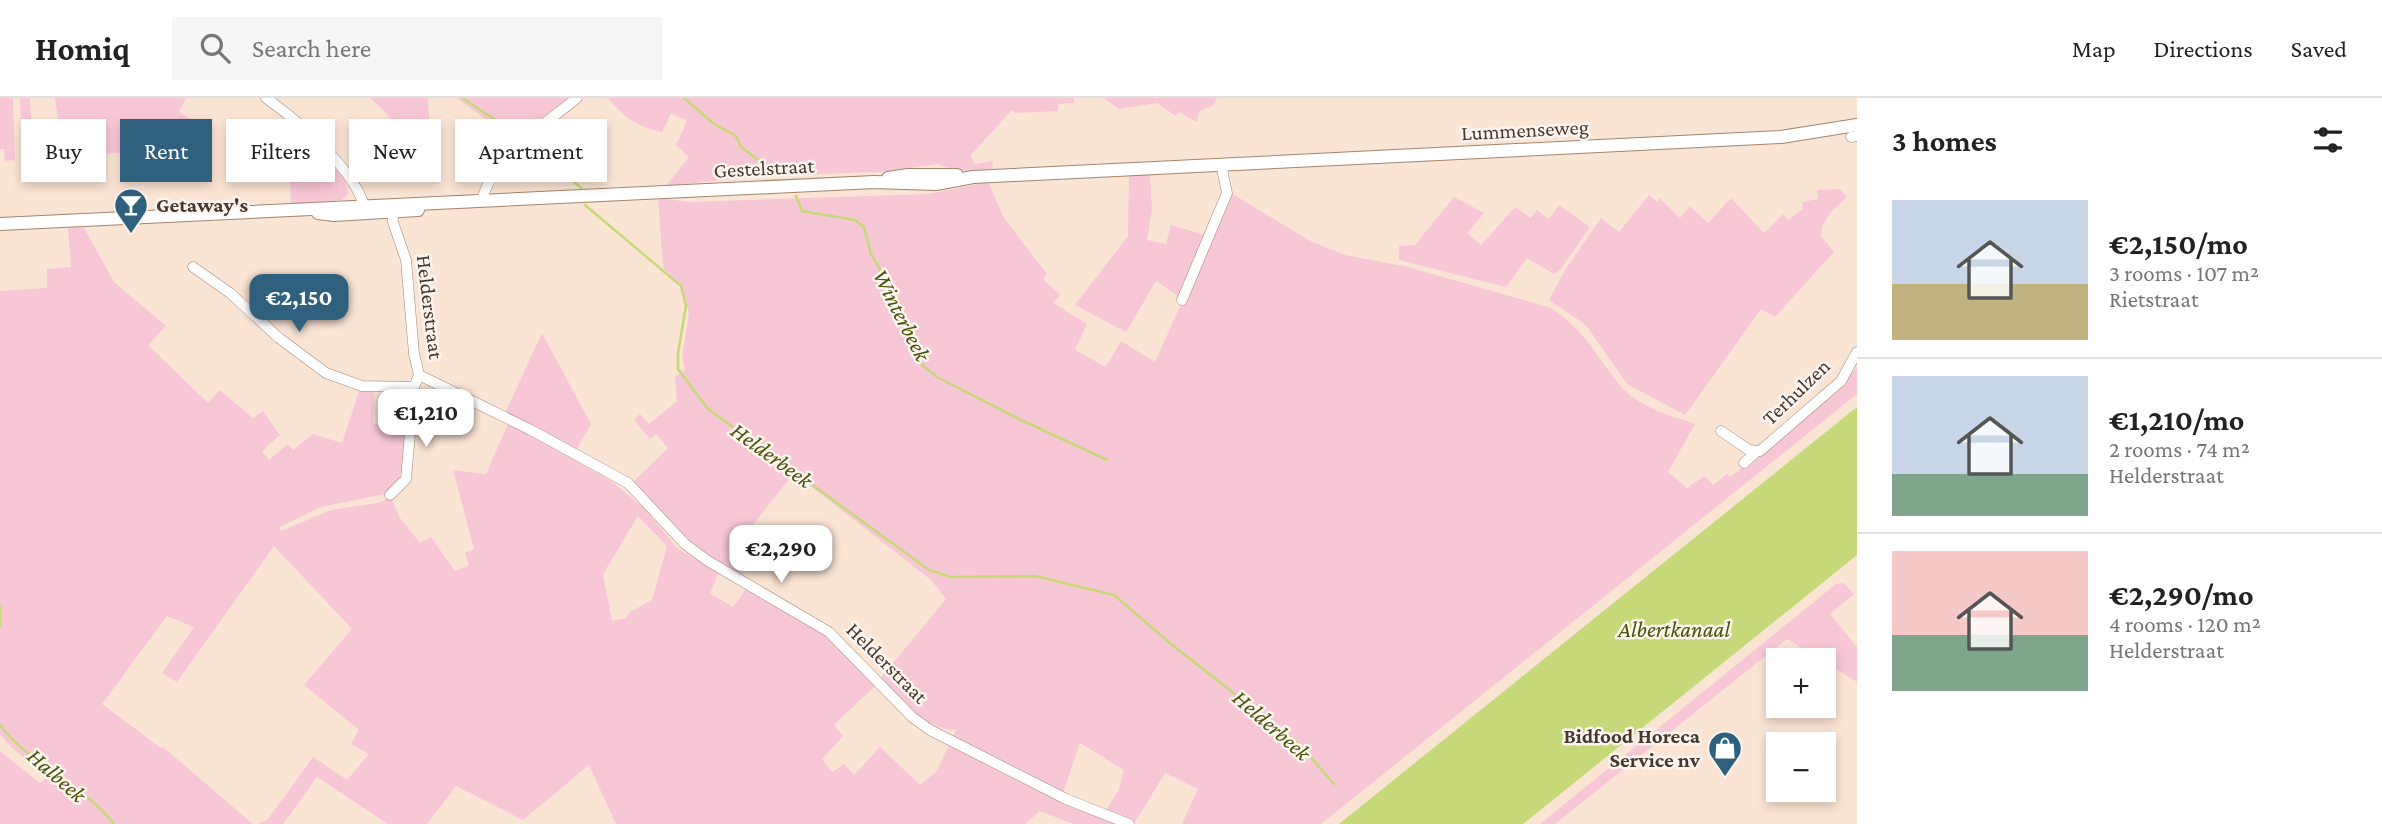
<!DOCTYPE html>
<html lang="en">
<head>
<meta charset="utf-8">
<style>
  body { margin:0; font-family:"Crimson Pro",serif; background:#f6f6f6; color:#222; height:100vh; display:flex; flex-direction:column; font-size:26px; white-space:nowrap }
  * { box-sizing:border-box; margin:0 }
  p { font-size:23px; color:#767676 }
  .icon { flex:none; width:38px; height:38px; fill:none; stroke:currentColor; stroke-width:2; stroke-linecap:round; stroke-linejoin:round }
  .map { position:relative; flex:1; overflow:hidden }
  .sheet { display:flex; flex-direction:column; background:#fff; width:525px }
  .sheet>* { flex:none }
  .hud { position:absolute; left:21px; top:21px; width:665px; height:63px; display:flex; gap:14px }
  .fabs { position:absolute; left:1766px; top:550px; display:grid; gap:14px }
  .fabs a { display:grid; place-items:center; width:70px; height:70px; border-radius:0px; background:#fff; box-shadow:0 4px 10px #0003; font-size:35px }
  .price { position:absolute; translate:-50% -60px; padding:0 16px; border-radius:14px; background:#fff; color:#222; font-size:23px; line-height:46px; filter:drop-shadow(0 2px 4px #0008) }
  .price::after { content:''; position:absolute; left:50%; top:42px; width:21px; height:16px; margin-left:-10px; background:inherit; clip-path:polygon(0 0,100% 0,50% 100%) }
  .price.active { background:#2f607e; color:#fff }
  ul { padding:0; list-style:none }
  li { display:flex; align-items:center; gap:21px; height:175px; padding:0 35px }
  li+li { border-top:2px solid #e0e0e0 }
  li span { display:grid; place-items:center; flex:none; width:196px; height:140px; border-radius:0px; color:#555 }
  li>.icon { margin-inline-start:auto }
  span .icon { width:84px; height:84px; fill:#fffc; stroke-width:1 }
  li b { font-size:30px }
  h2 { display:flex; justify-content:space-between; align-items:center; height:84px; padding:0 35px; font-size:30px }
  .chip { padding:0 24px; border-radius:0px; background:#fff; box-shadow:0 4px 10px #0003; font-size:24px; line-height:63px }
  .chip.active { background:#2f607e; color:#fff }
  header { display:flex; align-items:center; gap:42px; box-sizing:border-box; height:98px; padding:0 35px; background:#fff; border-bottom:2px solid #e0e0e0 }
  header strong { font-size:33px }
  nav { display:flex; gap:38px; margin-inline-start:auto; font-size:24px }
  .search { width:490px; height:63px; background:#f6f6f6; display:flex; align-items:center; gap:18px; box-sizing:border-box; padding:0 24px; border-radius:0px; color:#767676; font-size:26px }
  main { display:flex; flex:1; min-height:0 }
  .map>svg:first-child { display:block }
  .green { fill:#f7c7d6; fill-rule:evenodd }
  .water { fill:#c6d878 }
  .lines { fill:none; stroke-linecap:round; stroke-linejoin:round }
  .stream { stroke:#c6d878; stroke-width:2.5 }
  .minor-casing { stroke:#a5846c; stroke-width:11 }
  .major-casing { stroke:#a5846c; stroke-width:14 }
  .minor { stroke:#fff; stroke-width:10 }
  .major { stroke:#fff; stroke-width:12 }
  .labels { text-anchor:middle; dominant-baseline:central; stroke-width:5; stroke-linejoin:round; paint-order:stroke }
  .street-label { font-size:21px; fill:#47382e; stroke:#fcf4ef }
  .poi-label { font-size:21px; font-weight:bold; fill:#47382e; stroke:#fcf4ef; text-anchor:start }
  .water-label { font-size:23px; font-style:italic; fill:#49530a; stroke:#fcf4ef }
</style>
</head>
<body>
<header>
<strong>Homiq</strong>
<div class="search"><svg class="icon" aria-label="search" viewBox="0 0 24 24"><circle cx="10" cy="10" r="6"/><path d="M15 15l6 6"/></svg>Search here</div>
<nav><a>Map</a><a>Directions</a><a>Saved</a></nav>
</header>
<main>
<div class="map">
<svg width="1857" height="726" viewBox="0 0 1857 726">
  <rect width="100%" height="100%" fill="#fae4d4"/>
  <g class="green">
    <path d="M 0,0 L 13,0 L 15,62 L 5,63 L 4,51 L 0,51 Z"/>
    <path d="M 20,0 L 30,0 L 32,33 L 45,32 L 47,46 L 60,33 L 55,0 L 186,0 L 179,14 L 194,23 L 184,46 L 170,46 L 170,42 L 161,42 L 163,32 L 143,32 L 143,53 L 22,62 Z"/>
    <path d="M 370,0 L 428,0 L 430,31 L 411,31 L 411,36 L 401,37 L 387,16 Z"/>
    <path d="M 456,0 L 572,0 L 517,43 Z"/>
    <path d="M 607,0 L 1074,0 L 1074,5 L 1058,6 L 1058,13 L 1016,15 L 1012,12 L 970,58 L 975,66 L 993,63 L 992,72 L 959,73 L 937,66 L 881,74 L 759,78 L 666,88 L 689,59 L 676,47 L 687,23 L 671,15 L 662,34 C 634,27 627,21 607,0 Z"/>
    <path d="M 1104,0 L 1217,0 L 1214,7 L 1200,13 L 1196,24 L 1179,14 L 1176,18 L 1157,5 L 1119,11 Z"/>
    <path d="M 314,44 L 345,82 L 348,95 L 342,102 L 291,106 L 290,83 L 280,69 Z"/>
    <path d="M 1150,76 L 1152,112 L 1147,142 L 1166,146 L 1171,127 L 1208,138 L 1179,199 L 1156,183 L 1126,234 L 1075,207 L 1128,138 L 1129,77 Z"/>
    <path d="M 988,84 L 1004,120 L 1047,176 L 1043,181 L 1060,197 L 1053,205 L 1087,226 L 1075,252 L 1106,269 L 1121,243 L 1155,264 L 1231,95 L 1310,143 L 1345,157 L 1408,169 L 1548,209 C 1584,228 1596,260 1622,289 C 1640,310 1670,317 1695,326 L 1668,374 L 1687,390 L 1705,378 L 1713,387 L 1727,376 L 1730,379 L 1763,354 L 1857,270 L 1857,296 L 1321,726 L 1182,726 L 1198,691 L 1165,675 L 1135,724 L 1106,713 L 1119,691 L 1124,672 L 1080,645 L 1060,703 L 1118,726 L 1073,726 L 1040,713 L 1025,726 L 616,726 L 589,667 L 523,722 L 456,688 L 427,726 L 388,726 L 317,679 L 283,726 L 258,726 L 268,721 L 313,659 L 347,682 L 369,656 L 351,646 L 359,632 L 304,587 L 352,531 L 274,448 L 177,584 L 162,575 L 194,529 L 167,518 L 102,606 L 161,650 L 163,649 L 253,726 L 0,726 L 0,653 L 40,685 L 47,679 L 12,650 L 0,636 L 0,193 L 47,190 L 47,171 L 71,169 L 68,129 L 84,130 L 114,184 L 166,228 L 148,247 L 208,305 L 220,292 L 253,320 L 263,313 L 280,337 L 262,353 L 269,362 L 288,346 L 293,352 L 313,336 L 342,345 L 360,290 L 374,291 L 373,326 L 411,326 L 398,386 L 385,396 L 321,409 L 279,429 L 281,433 L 331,412 L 378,405 L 391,400 L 400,420 L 420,445 L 431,439 L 455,473 L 469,467 L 465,455 L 474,451 L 453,372 L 486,376 L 509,324 L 611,383 L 643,409 L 678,451 L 719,474 L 710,495 L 733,509 L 746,491 L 801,520 L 832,542 L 876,587 L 834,627 L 843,638 L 822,661 L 832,674 L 844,666 L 854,677 L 880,649 L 920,687 L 937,673 L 956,632 C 923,631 902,604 880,581 L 946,501 L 931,482 L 794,375 L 732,453 L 748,467 L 741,478 L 693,448 L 632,385 L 668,350 L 656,336 L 650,341 L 634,322 L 640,316 L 649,326 L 677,303 L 675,279 L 685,272 L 682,259 L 689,215 L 682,191 L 663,169 L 658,100 L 690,104 L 928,96 ZM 638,418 L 667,448 L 652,502 L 630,514 L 626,520 L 612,523 L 603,476 Z"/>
    <path d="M 1840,91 L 1847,99 C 1834,111 1822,120 1821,138 L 1834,154 L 1775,219 L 1761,211 L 1685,317 L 1627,286 L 1586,227 L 1549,202 L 1565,172 L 1601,120 L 1619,134 L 1649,97 L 1657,104 L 1659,100 L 1680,120 L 1690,108 L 1708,125 L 1731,100 L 1764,135 L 1783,116 L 1788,122 L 1803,111 L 1802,104 L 1818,101 L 1817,92 Z"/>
    <path d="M 1454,99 L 1484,115 L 1467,135 L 1481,147 L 1515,109 L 1531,120 L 1537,112 L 1549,121 L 1559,107 L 1590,129 L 1560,172 L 1554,176 L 1527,160 L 1506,189 L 1399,162 L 1399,148 L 1415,147 Z"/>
    <path d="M 542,235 L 591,326 L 575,354 L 505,315 Z"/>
    <path d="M 1844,485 L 1854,496 L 1830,516 L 1857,549 L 1857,584 L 1787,541 L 1555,726 L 1540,726 L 1836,486 Z"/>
  </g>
  <path class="water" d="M 1857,309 L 1857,457 L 1523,726 L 1339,726 Z"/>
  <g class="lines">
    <g class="stream">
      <path d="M 462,0 L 523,40"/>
      <path d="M 684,0 L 714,26 L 736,38 L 741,49 L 780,78"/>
      <path d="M 528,44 L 581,90"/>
      <path d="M 796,98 L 802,113 L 855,122 L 864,129 L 871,156 L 899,204 L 922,267 L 937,279 L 1019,321 L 1107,362"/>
      <path d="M 585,107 L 681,188 L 686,208 L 678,255 L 678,271 L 708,311 L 929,472 L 951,479 L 1035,478 L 1114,497 L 1171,546 L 1300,647 L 1334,686"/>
      <path d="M 0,509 L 0,528"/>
      <path d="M 0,627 C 31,668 83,686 114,726"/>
    </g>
    <g class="minor-casing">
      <g id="minor">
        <path d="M 266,0 C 297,22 362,77 365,115"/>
        <path d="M 1851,39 L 1857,38"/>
        <path d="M 482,102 C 493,58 544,27 577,0"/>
        <path d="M 193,169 L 230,195 L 279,240 L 326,275 L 362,288 L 414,289"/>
        <path d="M 1182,202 L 1227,95 L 1221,66"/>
        <path d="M 419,277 L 531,332 L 628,385 L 685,446 L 708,463 L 829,534 L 912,619 L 930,632 L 1066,701 L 1129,726"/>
        <path d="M 1721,333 L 1749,352 L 1760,353 L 1841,283 L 1857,254"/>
        <path d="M 1744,365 L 1755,355"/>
        <path d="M 390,397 L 406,381 L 414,289 L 419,277 L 414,256 L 406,162 L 393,124 L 392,108"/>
      </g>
    </g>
    <g class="major-casing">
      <g id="major">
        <path d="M 888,80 L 908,77 L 957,77"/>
        <path d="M 318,115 L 334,117 L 418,112"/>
        <path d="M 0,126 L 874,84 L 936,86 L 973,79 L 1781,39 L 1857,27"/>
      </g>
    </g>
    <use href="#minor" class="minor"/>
    <use href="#major" class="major"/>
  </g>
  <defs>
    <g id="bar-pin" transform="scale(1.75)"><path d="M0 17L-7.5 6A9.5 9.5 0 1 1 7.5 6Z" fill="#2f607e" stroke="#fcf4ef"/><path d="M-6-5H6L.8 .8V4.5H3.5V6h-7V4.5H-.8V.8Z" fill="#fff"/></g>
    <g id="shop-pin" transform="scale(1.75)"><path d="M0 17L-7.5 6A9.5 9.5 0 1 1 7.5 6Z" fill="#2f607e" stroke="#fcf4ef"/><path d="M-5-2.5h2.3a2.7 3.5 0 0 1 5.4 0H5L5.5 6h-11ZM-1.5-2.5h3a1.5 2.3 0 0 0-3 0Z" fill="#fff"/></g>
  </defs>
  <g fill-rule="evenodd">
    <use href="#bar-pin" x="131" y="107"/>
    <use href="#shop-pin" x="1725" y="650"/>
  </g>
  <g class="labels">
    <g class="street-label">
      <text transform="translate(1525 32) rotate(-3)">Lummenseweg</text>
      <text transform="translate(764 70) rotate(-3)">Gestelstraat</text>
      <text transform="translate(430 209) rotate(83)">Helderstraat</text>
      <text transform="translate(1796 294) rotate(-44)">Terhulzen</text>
      <text transform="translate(887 565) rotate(45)">Helderstraat</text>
    </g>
    <g class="poi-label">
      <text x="156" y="107">Getaway's</text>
      <text x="1700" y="638" text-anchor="end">Bidfood Horeca<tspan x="1700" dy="24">Service nv</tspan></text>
    </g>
    <g class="water-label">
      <text transform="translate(902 217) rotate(63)">Winterbeek</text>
      <text transform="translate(772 357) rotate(36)">Helderbeek</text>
      <text x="1674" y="531">Albertkanaal</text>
      <text transform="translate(1272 627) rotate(41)">Helderbeek</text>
      <text transform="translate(57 677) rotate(41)">Halbeek</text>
    </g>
  </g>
</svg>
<div class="fabs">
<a>+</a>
<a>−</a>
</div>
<b class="price active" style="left:299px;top:236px">€2,150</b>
<b class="price" style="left:426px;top:351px">€1,210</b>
<b class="price" style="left:781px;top:487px">€2,290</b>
<div class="hud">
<a class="chip">Buy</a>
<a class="chip active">Rent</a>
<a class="chip">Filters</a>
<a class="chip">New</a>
<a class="chip">Apartment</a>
</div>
</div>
<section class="sheet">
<h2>3 homes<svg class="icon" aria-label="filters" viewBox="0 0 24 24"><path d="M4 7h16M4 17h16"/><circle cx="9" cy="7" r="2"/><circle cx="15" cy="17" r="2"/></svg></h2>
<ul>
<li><span style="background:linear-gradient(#c9d6e8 60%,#c2b280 0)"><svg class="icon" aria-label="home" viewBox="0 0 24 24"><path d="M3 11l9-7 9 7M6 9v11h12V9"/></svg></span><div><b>€2,150/mo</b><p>3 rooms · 107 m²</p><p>Rietstraat</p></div></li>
<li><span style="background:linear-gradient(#c9d6e8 70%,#7fa58c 0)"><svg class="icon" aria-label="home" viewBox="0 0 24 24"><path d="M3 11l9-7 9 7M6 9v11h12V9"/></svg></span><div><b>€1,210/mo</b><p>2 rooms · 74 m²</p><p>Helderstraat</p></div></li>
<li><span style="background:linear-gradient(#f6c9c9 60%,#7fa58c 0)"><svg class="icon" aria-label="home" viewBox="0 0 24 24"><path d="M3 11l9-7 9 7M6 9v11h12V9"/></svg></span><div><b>€2,290/mo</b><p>4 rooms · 120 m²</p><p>Helderstraat</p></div></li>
</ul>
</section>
</main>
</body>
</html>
